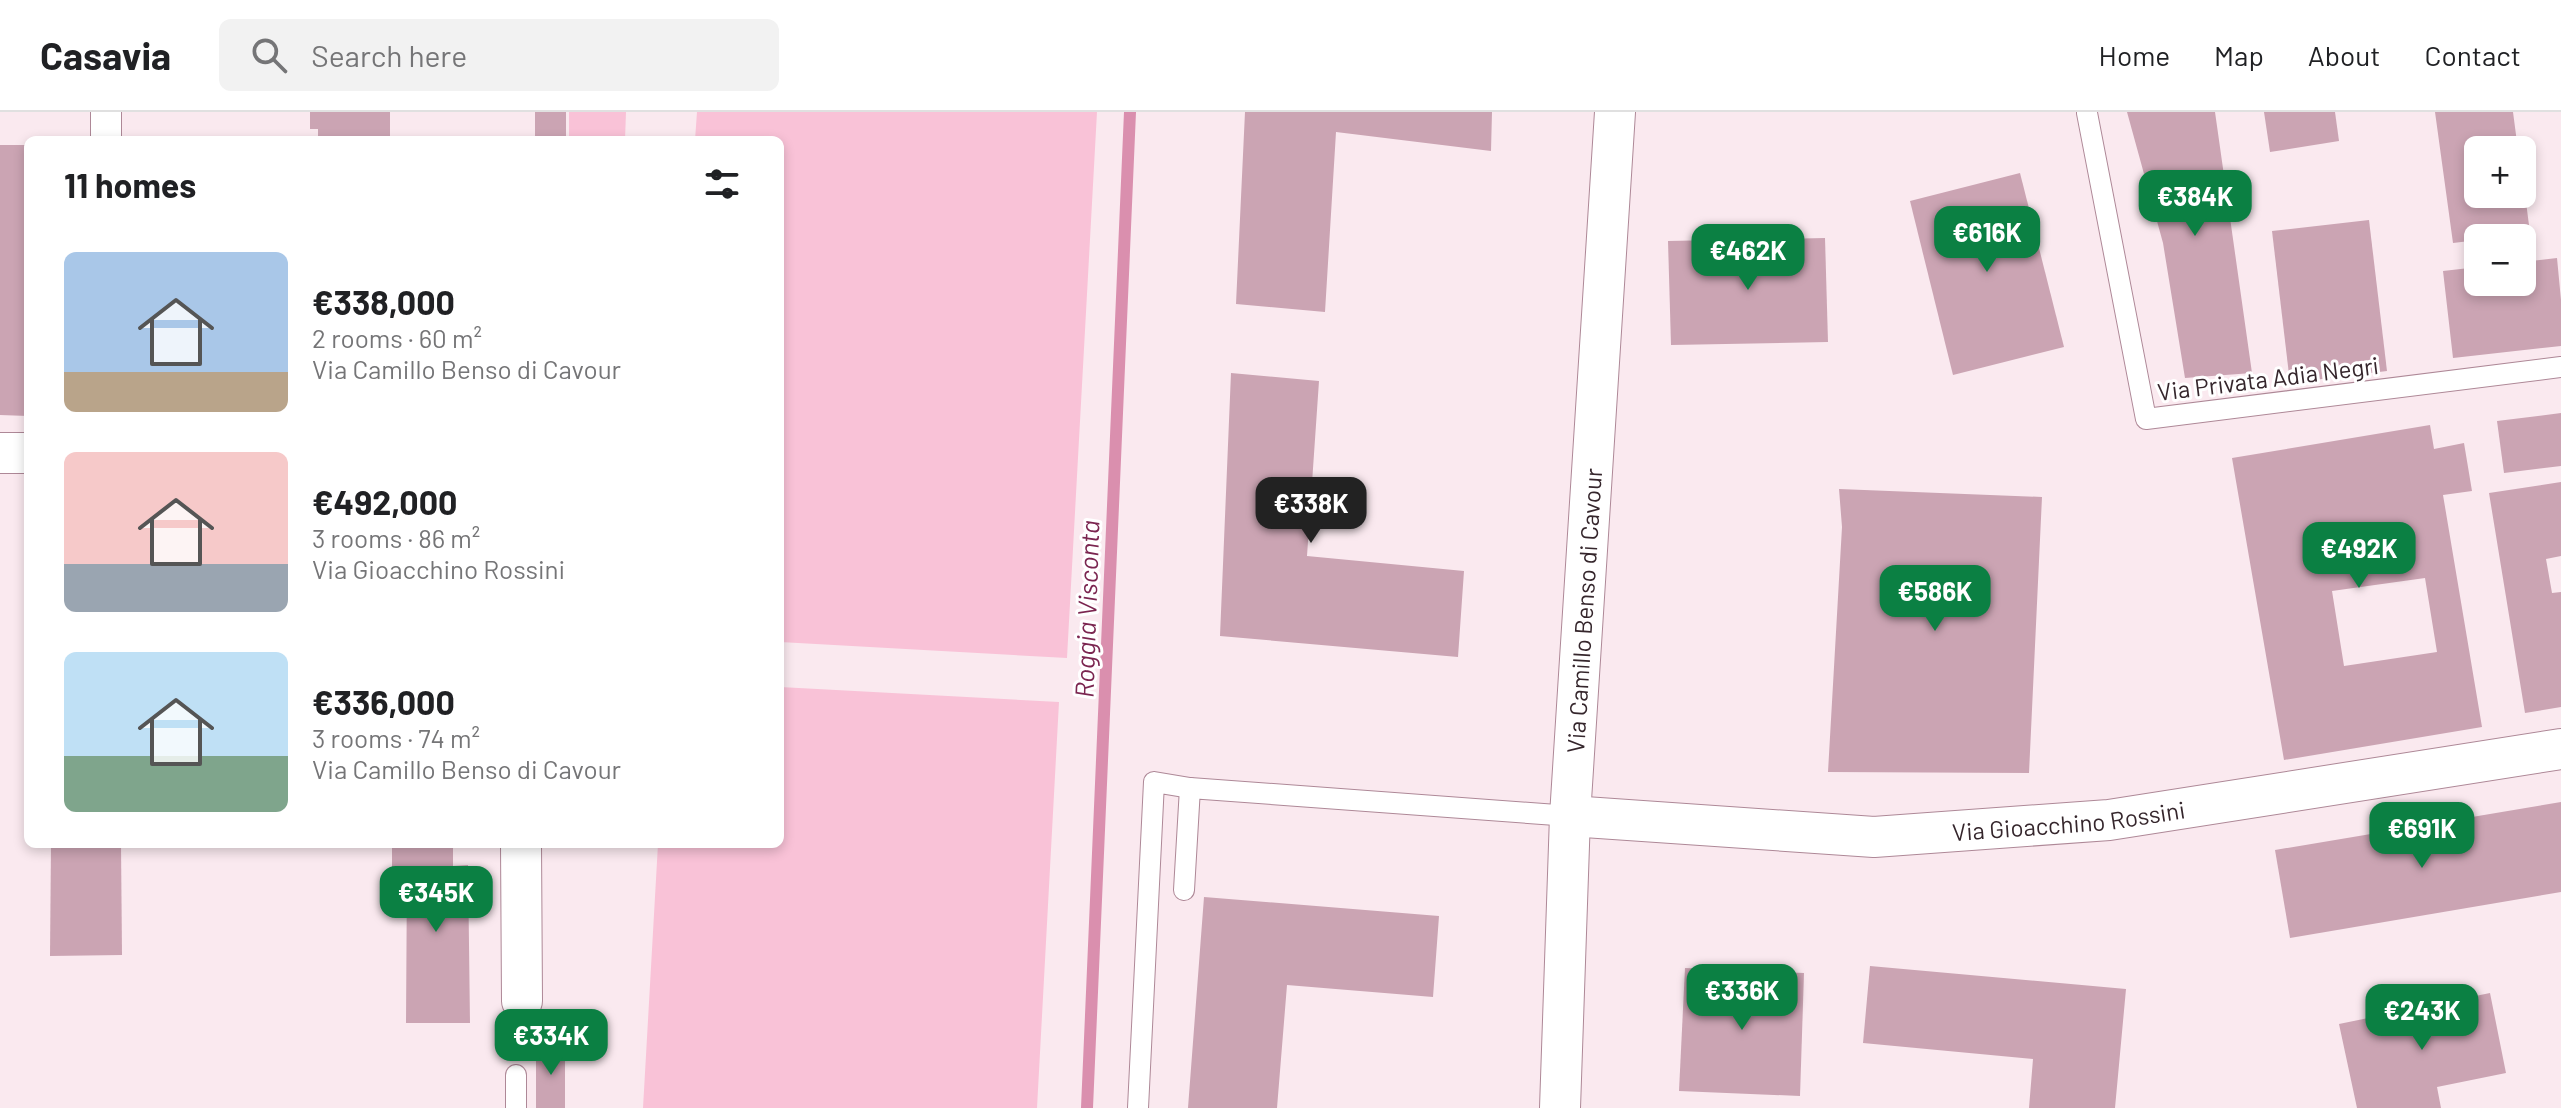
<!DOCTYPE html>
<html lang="en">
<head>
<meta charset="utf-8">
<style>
  body { margin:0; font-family:Barlow,sans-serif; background:#f2f2f2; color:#202124; height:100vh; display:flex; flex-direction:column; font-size:30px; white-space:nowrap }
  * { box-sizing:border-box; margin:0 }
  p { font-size:26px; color:#757577 }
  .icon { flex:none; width:44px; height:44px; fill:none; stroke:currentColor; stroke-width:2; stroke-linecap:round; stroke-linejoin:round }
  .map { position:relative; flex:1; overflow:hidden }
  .drawer { position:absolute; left:24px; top:24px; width:760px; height:712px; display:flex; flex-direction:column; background:#fff; border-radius:12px; box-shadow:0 4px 12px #0003 }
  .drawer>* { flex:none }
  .buttons { position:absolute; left:2464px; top:24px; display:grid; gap:16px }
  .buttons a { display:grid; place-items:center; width:72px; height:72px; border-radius:12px; background:#fff; box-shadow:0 4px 12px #0003; font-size:40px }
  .price { position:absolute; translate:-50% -68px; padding:0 18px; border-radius:16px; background:#0b8043; color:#fff; font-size:26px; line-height:52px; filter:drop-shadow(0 2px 4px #0008) }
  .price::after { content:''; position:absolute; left:50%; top:48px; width:24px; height:18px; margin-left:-12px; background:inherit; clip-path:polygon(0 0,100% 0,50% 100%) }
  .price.on { background:#222; color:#fff }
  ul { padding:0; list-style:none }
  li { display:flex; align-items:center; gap:24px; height:200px; padding:0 40px }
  li span { display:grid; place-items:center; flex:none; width:224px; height:160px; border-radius:12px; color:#555 }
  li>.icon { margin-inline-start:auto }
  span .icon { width:96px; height:96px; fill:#fffc; stroke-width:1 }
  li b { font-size:34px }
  h2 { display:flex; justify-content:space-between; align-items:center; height:96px; padding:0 40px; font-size:34px }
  header { display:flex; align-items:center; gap:48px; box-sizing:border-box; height:112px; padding:0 40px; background:#fff; border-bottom:2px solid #e0e0e0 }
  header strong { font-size:38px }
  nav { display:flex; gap:44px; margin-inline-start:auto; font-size:28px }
  .search { width:560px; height:72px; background:#f2f2f2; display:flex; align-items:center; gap:20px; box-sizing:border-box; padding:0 28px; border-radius:12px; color:#757577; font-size:30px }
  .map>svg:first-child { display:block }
  .green { fill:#f9c2d7 }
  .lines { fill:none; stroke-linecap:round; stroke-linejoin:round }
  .stream { stroke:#da8fae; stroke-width:12 }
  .building { fill:#cba4b3; fill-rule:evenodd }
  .service-casing { stroke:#ae8897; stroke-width:22 }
  .pedestrian-casing { stroke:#ae8897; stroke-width:32 }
  .minor-casing { stroke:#ae8897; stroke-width:42 }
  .service { stroke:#fff; stroke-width:20 }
  .pedestrian { stroke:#fff; stroke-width:30 }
  .minor { stroke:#fff; stroke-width:40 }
  .labels { text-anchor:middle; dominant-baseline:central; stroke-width:6; stroke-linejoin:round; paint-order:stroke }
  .street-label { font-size:24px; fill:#35262c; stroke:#fff }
  .water-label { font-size:26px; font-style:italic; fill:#7b2550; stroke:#fff }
</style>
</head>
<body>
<header>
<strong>Casavia</strong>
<div class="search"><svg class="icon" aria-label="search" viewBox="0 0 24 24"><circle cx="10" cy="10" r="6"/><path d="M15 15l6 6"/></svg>Search here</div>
<nav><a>Home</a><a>Map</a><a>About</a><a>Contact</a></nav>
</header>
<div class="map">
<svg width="2561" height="996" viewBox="0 0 2561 996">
  <rect width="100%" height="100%" fill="#fae9ef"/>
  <g class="green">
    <path d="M 569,0 L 626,0 L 625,28 L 569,28 Z"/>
    <path d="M 697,0 L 1097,0 L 1067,546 L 780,530 L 780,28 L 695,28 Z"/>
    <path d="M 780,575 L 1059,590 L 1037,996 L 643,996 L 658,732 L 780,732 Z"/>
  </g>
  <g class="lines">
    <path class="stream" d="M 1087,996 L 1130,0"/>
  </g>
  <g class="building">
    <path d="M 310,0 L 390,0 L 390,28 L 318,28 L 318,17 L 310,17 Z"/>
    <rect x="535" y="0" width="31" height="28"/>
    <path d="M 1245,0 L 1492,0 L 1491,39 L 1336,20 L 1325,200 L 1236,192 Z"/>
    <path d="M 2127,0 L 2215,0 L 2252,261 L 2185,266 L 2163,131 Z"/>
    <path d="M 2264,0 L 2335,0 L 2339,29 L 2270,40 Z"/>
    <path d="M 2435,0 L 2513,0 L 2518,38 L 2478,38 L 2478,82 L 2525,82 L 2530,121 L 2478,126 L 2478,128 L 2453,131 Z"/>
    <path d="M 0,33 L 28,33 L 28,304 L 0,303 Z"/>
    <path d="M 2020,61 L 2064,235 L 1953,263 L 1910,89 Z"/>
    <path d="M 2369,108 L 2387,259 L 2290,271 L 2272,119 Z"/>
    <path d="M 1825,126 L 1828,230 L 1671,233 L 1668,129 Z"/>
    <path d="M 2557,146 L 2561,188 L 2561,234 L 2453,246 L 2443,159 L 2478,155 L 2478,170 L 2522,170 L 2522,150 Z"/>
    <path d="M 1231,261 L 1319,269 L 1307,444 L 1464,459 L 1458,545 L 1220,524 Z"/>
    <path d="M 2561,301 L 2561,354 L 2504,361 L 2497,309 Z"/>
    <path d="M 2430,313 L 2434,337 L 2464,331 L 2472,379 L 2443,383 L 2482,615 L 2284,648 L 2232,346 ZM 2425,466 L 2437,540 L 2344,554 L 2332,479 Z"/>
    <path d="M 2561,370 L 2561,444 L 2546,447 L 2552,481 L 2561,480 L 2561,595 L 2525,601 L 2489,381 Z"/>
    <path d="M 1839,377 L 2042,385 L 2029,661 L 1828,660 L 1842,415 Z"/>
    <path d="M 2561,690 L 2561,780 L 2290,826 L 2275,738 Z"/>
    <path d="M 51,732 L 121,732 L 122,843 L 50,844 Z"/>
    <path d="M 392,732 L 453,732 L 453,754 L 468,753 L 470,911 L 406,911 L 407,755 L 392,756 Z"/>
    <path d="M 1204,785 L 1439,804 L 1433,885 L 1287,873 L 1277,996 L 1188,996 Z"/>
    <path d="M 1870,854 L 2126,877 L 2115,996 L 2029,996 L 2033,947 L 1863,931 Z"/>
    <path d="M 1685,856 L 1804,861 L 1800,984 L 1679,979 Z"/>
    <path d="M 2490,881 L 2506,961 L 2437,975 L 2441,996 L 2357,996 L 2339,912 Z"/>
    <path d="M 565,932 L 565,996 L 536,996 L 536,935 Z"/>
  </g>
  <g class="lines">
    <g class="service-casing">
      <g id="service">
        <path d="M 2087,1 L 2146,307 L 2561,255"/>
        <path d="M 1184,778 L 1190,676 L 1570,704"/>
        <path d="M 516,963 L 516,996"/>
        <path d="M 1138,996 L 1154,670 L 1190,676"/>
      </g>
    </g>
    <g class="pedestrian-casing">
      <path id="pedestrian" d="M 106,28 L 106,0"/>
    </g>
    <g class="minor-casing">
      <g id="minor">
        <path d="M 0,341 L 28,341"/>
        <path id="s1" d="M 1570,704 L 1874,725 L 2109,708 L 2561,637"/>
        <path d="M 521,732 L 522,889"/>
        <path id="s2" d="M 1560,996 L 1570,704 L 1615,0"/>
      </g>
    </g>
    <use href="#service" class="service"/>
    <use href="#pedestrian" class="pedestrian"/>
    <use href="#minor" class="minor"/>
  </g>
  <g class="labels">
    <g class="street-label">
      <text transform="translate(2268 266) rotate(-7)">Via Privata Adia Negri</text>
      <text stroke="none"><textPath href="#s2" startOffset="498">Via Camillo Benso di Cavour</textPath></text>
      <text stroke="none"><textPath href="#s1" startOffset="500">Via Gioacchino Rossini</textPath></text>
    </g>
    <g class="water-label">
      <text transform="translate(1086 497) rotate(-88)">Roggia Visconta</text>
    </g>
  </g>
</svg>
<div class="buttons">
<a>+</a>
<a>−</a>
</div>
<b class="price" style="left:2195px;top:126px">€384K</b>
<b class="price" style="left:1987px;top:162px">€616K</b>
<b class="price" style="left:1748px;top:180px">€462K</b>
<b class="price on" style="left:1311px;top:433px">€338K</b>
<b class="price" style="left:2359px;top:478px">€492K</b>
<b class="price" style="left:1935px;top:521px">€586K</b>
<b class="price" style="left:2422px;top:758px">€691K</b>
<b class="price" style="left:436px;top:822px">€345K</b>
<b class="price" style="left:1742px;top:920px">€336K</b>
<b class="price" style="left:2422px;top:940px">€243K</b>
<b class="price" style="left:551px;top:965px">€334K</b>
<section class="drawer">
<h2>11 homes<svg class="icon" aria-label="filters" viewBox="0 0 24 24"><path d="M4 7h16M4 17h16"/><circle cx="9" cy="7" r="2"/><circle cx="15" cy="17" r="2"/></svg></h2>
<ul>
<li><span style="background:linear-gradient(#a9c7e8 75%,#b9a48a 0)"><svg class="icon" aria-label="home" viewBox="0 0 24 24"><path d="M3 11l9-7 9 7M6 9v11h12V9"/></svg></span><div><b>€338,000</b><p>2 rooms · 60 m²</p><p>Via Camillo Benso di Cavour</p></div></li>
<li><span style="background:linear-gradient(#f6c9c9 70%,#9aa5b1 0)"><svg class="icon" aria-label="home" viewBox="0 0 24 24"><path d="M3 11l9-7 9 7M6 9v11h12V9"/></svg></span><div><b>€492,000</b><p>3 rooms · 86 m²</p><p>Via Gioacchino Rossini</p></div></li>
<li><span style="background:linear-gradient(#bfe0f5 65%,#7fa58c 0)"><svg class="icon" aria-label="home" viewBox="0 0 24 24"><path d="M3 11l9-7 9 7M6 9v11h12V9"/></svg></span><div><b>€336,000</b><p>3 rooms · 74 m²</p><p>Via Camillo Benso di Cavour</p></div></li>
</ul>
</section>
</div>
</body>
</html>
